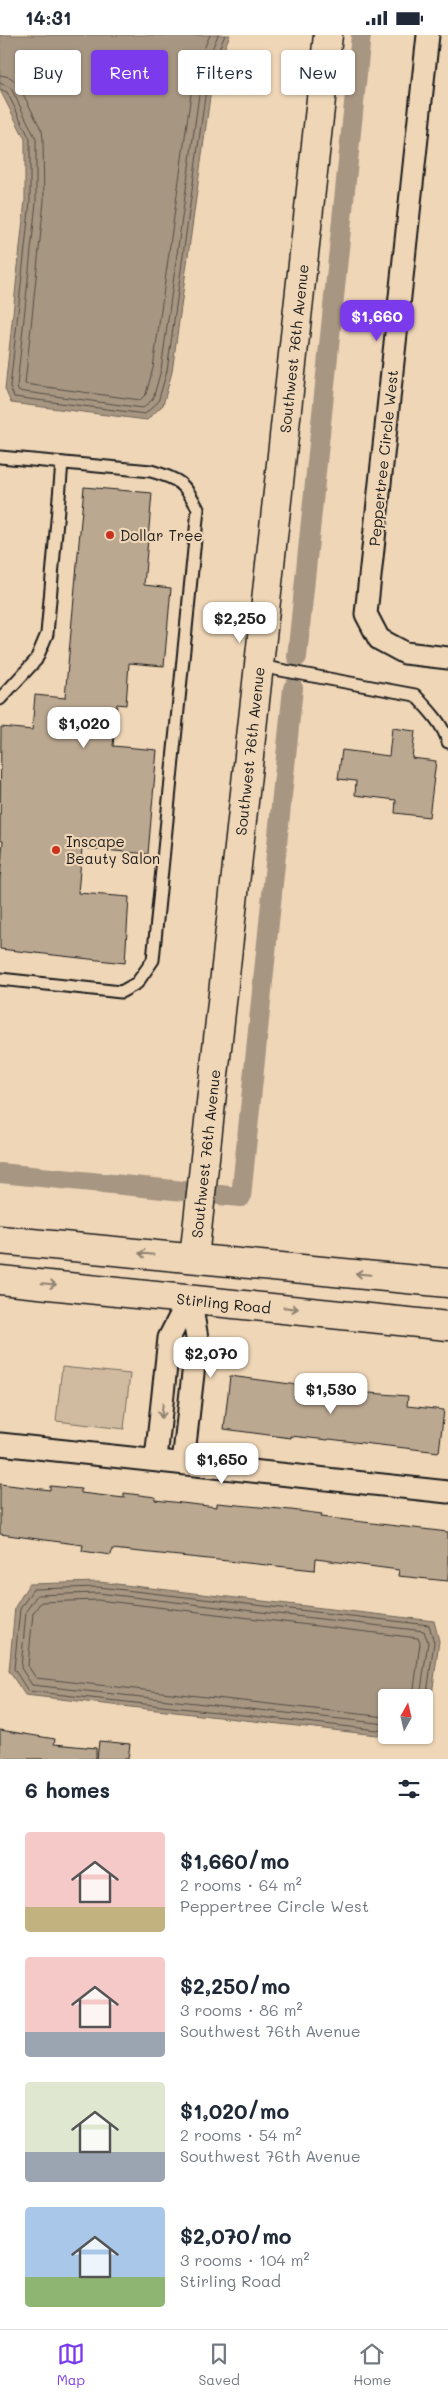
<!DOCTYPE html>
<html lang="en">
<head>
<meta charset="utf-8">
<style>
  body { margin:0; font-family:Mali,sans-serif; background:#f2f2f3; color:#1f2937; height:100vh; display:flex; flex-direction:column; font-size:19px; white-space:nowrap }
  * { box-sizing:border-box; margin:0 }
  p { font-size:16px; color:#747a83 }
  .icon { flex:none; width:28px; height:28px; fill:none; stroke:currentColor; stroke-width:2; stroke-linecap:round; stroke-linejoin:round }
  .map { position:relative; height:1724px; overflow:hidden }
  .details { display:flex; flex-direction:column; background:#fff; flex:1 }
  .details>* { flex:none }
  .hud { position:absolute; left:15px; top:15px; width:419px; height:45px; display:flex; gap:10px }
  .needle { width:32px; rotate:8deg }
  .controls { position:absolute; left:378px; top:1654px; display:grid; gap:10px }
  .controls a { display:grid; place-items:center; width:55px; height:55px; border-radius:5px; background:#fff; box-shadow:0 1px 4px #0004; font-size:25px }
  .price { position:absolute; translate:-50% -42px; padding:0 11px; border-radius:10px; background:#fff; color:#222; font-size:16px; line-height:32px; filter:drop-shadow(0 1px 2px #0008) }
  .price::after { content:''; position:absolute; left:50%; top:30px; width:15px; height:11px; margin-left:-8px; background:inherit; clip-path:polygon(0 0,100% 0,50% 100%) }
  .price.on { background:#7c3aed; color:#fff }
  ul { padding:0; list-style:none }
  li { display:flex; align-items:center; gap:15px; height:125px; padding:0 25px }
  li span { display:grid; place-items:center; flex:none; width:140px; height:100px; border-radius:5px; color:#555 }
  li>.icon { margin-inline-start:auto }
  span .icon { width:60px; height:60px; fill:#fffc; stroke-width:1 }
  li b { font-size:21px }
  h2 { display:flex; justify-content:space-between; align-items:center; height:60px; padding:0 25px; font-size:21px }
  .tag { padding:0 18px; border-radius:5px; background:#fff; box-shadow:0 1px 4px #0004; font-size:18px; line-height:45px }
  .tag.on { background:#7c3aed; color:#fff }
  .status { display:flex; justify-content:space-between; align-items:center; height:35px; padding:0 25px; background:#fff; direction:ltr }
  .status svg { height:14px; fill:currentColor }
  .menu { display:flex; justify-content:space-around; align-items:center; height:70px; border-top:1px solid #e0e1e3; background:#fff; font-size:14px; color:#747a83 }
  .menu a { display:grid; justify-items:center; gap:2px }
  .menu .on { color:#7c3aed }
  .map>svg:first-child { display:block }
  .green { fill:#d0bba0; stroke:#766c5e }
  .water { fill:#a79682; stroke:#6f6559 }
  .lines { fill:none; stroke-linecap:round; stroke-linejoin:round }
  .shore { stroke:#544d45; stroke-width:1 }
  .canal { stroke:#a79682; stroke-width:20 }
  .building { fill:#bba891; stroke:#1c1c1c }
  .lane-casing { stroke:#1c1c1c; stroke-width:15 }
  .street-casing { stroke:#1c1c1c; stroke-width:25 }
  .secondary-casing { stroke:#1c1c1c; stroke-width:31 }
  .primary-casing { stroke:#1c1c1c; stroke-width:31 }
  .lane { stroke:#efd6b7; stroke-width:11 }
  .street { stroke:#efd6b7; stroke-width:21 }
  .secondary { stroke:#efd6b7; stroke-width:28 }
  .primary { stroke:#efd6b7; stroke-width:28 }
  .oneway { stroke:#908271 }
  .poi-dot { fill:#c8321e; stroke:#efd6b7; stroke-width:2 }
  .labels { text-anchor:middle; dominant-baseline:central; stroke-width:4.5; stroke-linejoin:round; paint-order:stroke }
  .street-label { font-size:15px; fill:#1c1c1c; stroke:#efd6b7 }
  .poi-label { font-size:15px; fill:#1c1c1c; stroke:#efd6b7; text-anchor:start }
</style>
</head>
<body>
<div class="status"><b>14:31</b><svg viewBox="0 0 49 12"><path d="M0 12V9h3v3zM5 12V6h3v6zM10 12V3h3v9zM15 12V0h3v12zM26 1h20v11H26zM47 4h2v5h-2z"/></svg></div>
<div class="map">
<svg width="448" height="1724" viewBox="0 0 448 1724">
  <rect width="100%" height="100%" fill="#efd6b7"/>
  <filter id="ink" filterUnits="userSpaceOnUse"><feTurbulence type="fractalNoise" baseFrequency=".02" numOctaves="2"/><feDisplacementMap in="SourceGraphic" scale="10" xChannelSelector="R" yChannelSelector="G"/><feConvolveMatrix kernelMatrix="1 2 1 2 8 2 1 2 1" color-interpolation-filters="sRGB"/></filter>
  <g filter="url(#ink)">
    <path class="green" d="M 62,1332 L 130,1339 L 124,1394 L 56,1386 Z"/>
    <g class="water">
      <path d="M 0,0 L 230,0 L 213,40 L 172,337 L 163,370 L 147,385 L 11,368 L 5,354 L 25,165 L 25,104 L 0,55 Z"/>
      <path d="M 99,1547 L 434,1586 L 439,1606 L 428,1691 L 424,1692 L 424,1662 L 386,1662 L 386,1700 L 399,1700 L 394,1702 L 25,1660 L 9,1636 L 15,1572 L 29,1549 Z"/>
    </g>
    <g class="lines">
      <g class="shore">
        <path d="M 0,40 L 10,42 L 18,49 L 42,96 L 43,104 L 44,166 L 25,349 L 140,365 L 146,359 L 153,333 L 194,37 L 210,0"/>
        <path d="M 0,48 L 11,53 L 36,104 L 36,167 L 17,351 L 18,356 L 143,373 L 153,364 L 161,335 L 202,38 L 218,0"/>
        <path d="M 0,54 L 7,57 L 30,104 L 30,166 L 10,352 L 14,362 L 145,379 L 158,367 L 167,336 L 208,40 L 225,0"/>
        <path d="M 386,1682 L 36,1643 L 28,1631 L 33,1578 L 41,1567 L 98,1565 L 418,1603 L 420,1608 L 413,1662"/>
        <path d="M 386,1689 L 32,1650 L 21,1633 L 26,1576 L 37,1560 L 98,1558 L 424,1596 L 428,1607 L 420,1662"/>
        <path d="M 386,1696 L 28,1656 L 14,1634 L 20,1574 L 33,1554 L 99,1552 L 429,1590 L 434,1607 L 424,1681"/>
      </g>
      <g class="canal">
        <path d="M 297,622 L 361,0"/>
        <path d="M 0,1138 L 184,1156"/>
        <path d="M 219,1160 L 241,1162 L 293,653"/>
      </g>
    </g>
    <g class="building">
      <path d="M 84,452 L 152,458 L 144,550 L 171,553 L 164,631 L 129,628 L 126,670 L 117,669 L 113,711 L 157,715 L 148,819 L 82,813 L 78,858 L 129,862 L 125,928 L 0,914 L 0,845 L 3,806 L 0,805 L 1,692 L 32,695 L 35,660 L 65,663 Z"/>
      <path d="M 392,693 L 415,696 L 412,723 L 436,726 L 429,782 L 395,778 L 396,765 L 355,760 L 356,746 L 338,744 L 342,715 L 389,721 Z"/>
      <path d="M 230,1341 L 343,1356 L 408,1361 L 407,1371 L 444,1375 L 439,1417 L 329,1404 L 328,1405 L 291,1401 L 291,1403 L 224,1394 Z"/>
      <path d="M 0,1449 L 50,1455 L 50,1451 L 81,1454 L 81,1458 L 124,1463 L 124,1458 L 155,1462 L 155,1465 L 217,1472 L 217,1468 L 291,1475 L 322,1479 L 321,1482 L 448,1497 L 448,1546 L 398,1541 L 399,1535 L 316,1524 L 315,1535 L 112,1514 L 111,1520 L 82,1516 L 83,1510 L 0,1499 Z"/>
      <path d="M 0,1695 L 55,1704 L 54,1709 L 96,1713 L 96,1724 L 0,1724 Z"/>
      <path d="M 99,1706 L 130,1709 L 128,1724 L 97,1724 Z"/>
    </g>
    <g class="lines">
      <g class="lane-casing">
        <g id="lane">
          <path d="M 0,422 L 151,436 C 179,444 185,448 198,474 L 153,925 L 137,948 L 121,957 L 0,944"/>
          <path d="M 259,631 L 415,660 C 428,674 443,689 448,707"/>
          <path d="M 0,664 L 36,625 L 47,599 L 62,428"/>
        </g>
      </g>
      <g class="street-casing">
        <g id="street">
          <path d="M 428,0 L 366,579 L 379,604 L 405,618 L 448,623"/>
          <path d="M 0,1409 L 448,1457"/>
          <path d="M 156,1424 L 169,1303 L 190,1262"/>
          <path d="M 183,1428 L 197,1303 L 190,1262"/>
        </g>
      </g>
      <g class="secondary-casing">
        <g id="secondary">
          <path id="s1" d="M 194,1223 L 328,0"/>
        </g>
      </g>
      <g class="primary-casing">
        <g id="primary">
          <path d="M 0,1205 L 448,1248"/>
          <path id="s2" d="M 0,1245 L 448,1291"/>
        </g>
      </g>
      <use href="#lane" class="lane"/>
      <use href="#street" class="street"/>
      <use href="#secondary" class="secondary"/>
      <use href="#primary" class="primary"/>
    </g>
    <defs><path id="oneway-shaft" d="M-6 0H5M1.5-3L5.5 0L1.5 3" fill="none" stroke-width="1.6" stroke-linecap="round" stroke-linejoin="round" transform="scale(1.25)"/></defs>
    <g class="oneway">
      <use href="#oneway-shaft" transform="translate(146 1219) rotate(-174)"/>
      <use href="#oneway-shaft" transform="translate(363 1239) rotate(-175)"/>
      <use href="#oneway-shaft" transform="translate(49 1249) rotate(5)"/>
      <use href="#oneway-shaft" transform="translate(291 1273) rotate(6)"/>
      <use href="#oneway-shaft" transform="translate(162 1376) rotate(96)"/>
    </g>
  </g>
  <g class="poi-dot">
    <circle cx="110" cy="500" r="5"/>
    <circle cx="56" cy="815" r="5"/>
  </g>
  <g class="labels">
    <g class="street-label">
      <text stroke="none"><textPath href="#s1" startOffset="915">Southwest 76th Avenue</textPath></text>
      <text transform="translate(383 423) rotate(-84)">Peppertree Circle West</text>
      <text stroke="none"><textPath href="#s1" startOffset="510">Southwest 76th Avenue</textPath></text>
      <text stroke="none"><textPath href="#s1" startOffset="105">Southwest 76th Avenue</textPath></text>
      <text stroke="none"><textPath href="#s2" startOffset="225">Stirling Road</textPath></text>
    </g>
    <g class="poi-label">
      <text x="120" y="500">Dollar Tree</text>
      <text x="66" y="806">Inscape<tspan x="66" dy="17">Beauty Salon</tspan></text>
    </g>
  </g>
</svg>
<div class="controls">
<a><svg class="needle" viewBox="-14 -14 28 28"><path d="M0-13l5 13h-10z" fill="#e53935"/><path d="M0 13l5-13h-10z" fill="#747a83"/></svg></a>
</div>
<b class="price on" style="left:377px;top:307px">$1,660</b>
<b class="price" style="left:240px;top:609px">$2,250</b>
<b class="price" style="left:84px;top:714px">$1,020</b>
<b class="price" style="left:211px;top:1344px">$2,070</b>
<b class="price" style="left:331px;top:1380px">$1,530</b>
<b class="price" style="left:222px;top:1450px">$1,650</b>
<div class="hud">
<a class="tag">Buy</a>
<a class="tag on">Rent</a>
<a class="tag">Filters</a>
<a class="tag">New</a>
</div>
</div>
<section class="details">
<h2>6 homes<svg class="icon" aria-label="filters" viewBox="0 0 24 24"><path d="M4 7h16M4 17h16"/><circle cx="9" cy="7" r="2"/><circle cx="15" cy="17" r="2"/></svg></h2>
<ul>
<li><span style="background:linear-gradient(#f6c9c9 75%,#c2b280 0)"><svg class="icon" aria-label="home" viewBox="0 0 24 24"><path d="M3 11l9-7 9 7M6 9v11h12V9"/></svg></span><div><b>$1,660/mo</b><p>2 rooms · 64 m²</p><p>Peppertree Circle West</p></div></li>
<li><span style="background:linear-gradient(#f6c9c9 75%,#9aa5b1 0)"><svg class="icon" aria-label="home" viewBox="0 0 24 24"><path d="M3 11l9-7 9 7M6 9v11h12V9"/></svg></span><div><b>$2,250/mo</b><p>3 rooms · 86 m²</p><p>Southwest 76th Avenue</p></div></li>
<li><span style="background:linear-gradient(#dfe7d0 70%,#9aa5b1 0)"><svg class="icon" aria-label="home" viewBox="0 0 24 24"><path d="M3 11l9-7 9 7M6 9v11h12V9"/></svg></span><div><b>$1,020/mo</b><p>2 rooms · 54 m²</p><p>Southwest 76th Avenue</p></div></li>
<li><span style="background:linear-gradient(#a9c7e8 70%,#8fb573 0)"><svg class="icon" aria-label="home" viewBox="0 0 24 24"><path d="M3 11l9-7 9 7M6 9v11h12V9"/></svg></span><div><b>$2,070/mo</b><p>3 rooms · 104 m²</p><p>Stirling Road</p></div></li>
</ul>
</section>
<nav class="menu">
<a class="on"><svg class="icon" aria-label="map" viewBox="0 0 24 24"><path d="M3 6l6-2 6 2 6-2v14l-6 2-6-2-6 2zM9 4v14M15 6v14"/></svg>Map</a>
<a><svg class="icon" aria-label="saved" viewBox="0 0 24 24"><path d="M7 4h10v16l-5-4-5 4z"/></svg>Saved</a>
<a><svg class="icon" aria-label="home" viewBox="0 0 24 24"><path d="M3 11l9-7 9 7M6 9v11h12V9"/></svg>Home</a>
</nav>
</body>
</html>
